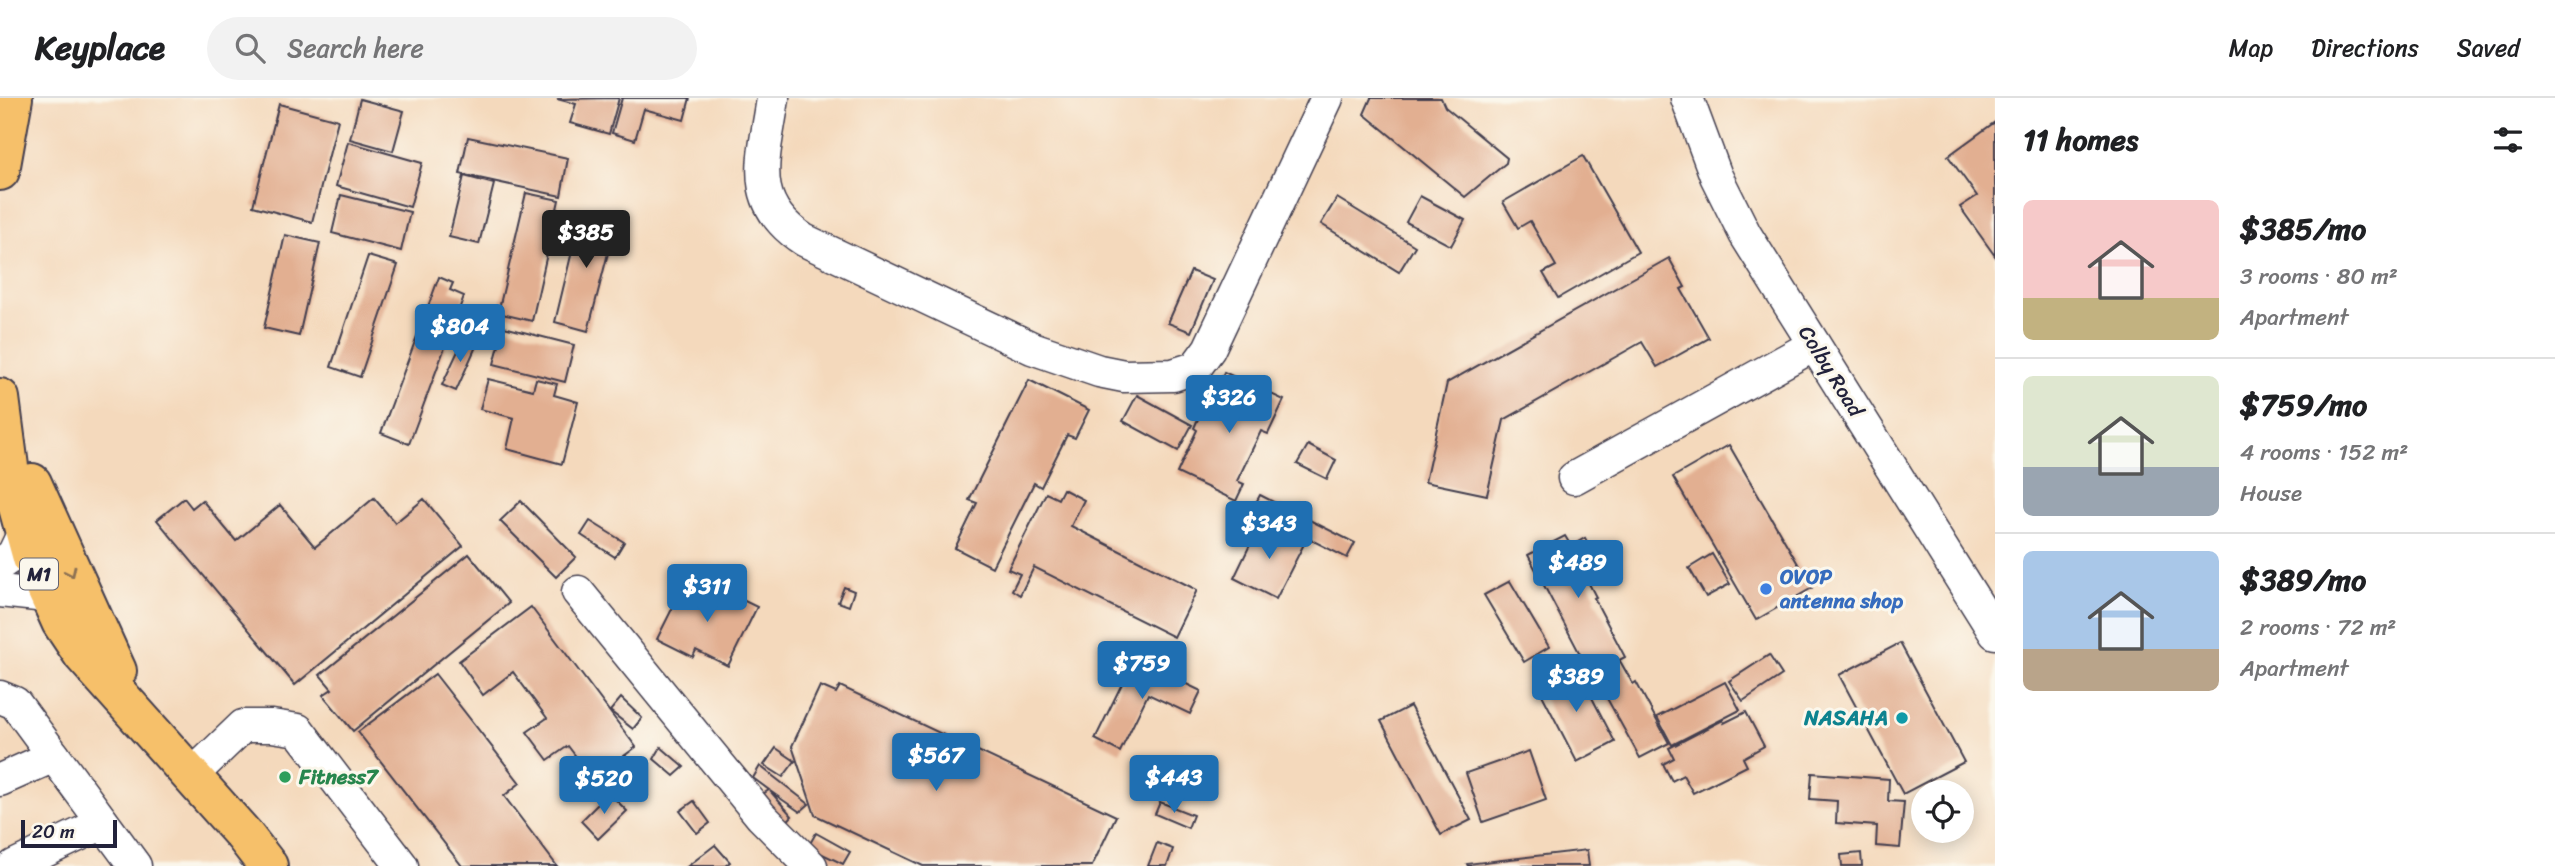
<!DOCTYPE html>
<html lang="en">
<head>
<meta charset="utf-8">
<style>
  body { margin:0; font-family:Sriracha,sans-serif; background:#f2f2f2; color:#202124; height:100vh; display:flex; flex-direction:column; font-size:26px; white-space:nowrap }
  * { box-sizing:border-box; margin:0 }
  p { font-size:23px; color:#757577 }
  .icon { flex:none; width:38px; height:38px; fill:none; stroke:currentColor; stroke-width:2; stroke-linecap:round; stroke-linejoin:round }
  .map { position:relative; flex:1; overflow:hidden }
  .details { display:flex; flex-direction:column; background:#fff; width:560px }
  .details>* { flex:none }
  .buttons { position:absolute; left:1911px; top:682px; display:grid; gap:14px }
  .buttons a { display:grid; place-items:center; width:63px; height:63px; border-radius:50%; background:#fff; box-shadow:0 4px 18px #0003; font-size:35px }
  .scale { position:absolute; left:21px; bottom:18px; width:96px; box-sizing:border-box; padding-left:7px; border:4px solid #22223b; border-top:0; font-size:19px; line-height:24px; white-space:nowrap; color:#22223b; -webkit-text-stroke:5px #fbf7ec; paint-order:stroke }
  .price { position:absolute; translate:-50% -60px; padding:0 16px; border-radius:7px; background:#1f6fb2; color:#fff; font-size:23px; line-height:46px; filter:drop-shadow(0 2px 4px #0008) }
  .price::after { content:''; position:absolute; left:50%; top:42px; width:21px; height:16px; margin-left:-10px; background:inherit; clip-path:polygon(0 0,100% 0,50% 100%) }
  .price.selected { background:#222; color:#fff }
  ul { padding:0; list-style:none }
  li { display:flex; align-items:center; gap:21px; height:175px; padding:0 28px }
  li+li { border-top:2px solid #e0e0e0 }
  li span { display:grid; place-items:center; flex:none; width:196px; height:140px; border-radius:10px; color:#555 }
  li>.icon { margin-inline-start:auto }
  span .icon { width:84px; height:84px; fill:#fffc; stroke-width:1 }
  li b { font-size:30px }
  h2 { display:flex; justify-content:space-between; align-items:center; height:84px; padding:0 28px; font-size:30px }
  header { display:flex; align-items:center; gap:42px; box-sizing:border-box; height:98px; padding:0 35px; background:#fff; border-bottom:2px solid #e0e0e0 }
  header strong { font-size:33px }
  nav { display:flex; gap:38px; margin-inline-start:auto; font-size:24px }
  .search { width:490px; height:63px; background:#f2f2f2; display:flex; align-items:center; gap:18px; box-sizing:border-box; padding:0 24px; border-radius:38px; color:#757577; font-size:26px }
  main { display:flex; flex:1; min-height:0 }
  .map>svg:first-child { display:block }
  .building { fill:#e2af91 }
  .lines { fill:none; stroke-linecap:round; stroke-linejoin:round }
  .minor-casing { stroke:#423d4e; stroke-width:35 }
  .highway-casing { stroke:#423d4e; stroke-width:42 }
  .minor { stroke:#fff; stroke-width:32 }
  .highway { stroke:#f6c06b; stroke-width:38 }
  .oneway { stroke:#8c7153 }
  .shop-dot { fill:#3f7fe0; stroke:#fbf7ec; stroke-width:2.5 }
  .culture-dot { fill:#0f9aa8; stroke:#fbf7ec; stroke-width:2.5 }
  .leisure-dot { fill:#2e9e5b; stroke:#fbf7ec; stroke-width:2.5 }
  .labels { text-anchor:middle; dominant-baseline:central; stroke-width:6; stroke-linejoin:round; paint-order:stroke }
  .shield { fill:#fbf7ec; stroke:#636270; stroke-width:2 }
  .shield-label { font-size:19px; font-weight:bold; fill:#22223b }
  .street-label { font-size:21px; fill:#22223b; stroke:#fbf7ec }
  .shop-label { font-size:21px; font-weight:bold; fill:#366cbe; stroke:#fbf7ec; text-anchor:start }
  .culture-label { font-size:21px; font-weight:bold; fill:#0d838f; stroke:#fbf7ec; text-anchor:end }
  .leisure-label { font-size:21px; font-weight:bold; fill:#27864d; stroke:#fbf7ec; text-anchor:start }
</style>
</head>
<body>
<header>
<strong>Keyplace</strong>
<div class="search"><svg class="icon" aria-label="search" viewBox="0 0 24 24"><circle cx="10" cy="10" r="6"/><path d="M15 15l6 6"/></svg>Search here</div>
<nav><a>Map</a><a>Directions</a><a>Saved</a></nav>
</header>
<main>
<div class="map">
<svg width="1995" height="768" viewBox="0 0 1995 768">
  <rect width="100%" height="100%" fill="#fbf7ec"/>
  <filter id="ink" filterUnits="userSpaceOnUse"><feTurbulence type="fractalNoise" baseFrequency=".0143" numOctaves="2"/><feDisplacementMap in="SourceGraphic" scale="14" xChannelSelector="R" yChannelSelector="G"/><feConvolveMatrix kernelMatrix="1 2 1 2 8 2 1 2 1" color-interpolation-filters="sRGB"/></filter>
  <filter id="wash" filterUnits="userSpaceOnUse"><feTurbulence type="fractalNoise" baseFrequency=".00686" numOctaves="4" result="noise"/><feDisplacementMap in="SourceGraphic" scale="28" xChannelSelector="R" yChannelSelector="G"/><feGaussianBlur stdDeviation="1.57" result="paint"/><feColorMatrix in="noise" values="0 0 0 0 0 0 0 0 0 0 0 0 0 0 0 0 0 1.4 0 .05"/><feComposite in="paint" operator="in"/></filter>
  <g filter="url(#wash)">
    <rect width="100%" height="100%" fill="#f4d9bc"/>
    <g id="blocks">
      <g class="building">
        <path d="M 619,0 L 609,36 L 570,25 L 576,6 L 557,1 Z"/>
        <path d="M 622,0 L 690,0 L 684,22 L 644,11 L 635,42 L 612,35 Z"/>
        <path d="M 1371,0 L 1441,0 L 1445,9 L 1507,60 L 1506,65 L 1465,99 L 1364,16 Z"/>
        <path d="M 360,1 L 404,13 L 393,53 L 350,41 Z"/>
        <path d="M 279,6 L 338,22 L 312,124 L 253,108 Z"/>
        <path d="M 1995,24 L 1995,158 L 1960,109 L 1977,98 L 1948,58 Z"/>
        <path d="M 468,39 L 568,60 L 561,98 L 460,76 Z"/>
        <path d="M 348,44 L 422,65 L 410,109 L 336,88 Z"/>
        <path d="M 1583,58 L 1638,154 L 1558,200 L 1543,175 L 1556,168 L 1530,123 L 1518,130 L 1503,104 Z"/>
        <path d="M 464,78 L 494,86 L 479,146 L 449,139 Z"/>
        <path d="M 526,95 L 559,102 L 532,223 L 498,215 Z"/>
        <path d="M 341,97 L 410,114 L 401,153 L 332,135 Z"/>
        <path d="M 1420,98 L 1465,122 L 1451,148 L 1406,124 Z"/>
        <path d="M 1337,100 L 1415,148 L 1399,174 L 1321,126 Z"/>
        <path d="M 582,112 L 617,120 L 588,233 L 555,224 Z"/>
        <path d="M 285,137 L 320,145 L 299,238 L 264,230 Z"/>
        <path d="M 368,158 L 398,167 L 360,279 L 331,269 Z"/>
        <path d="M 1669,160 L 1685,189 L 1681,191 L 1709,240 L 1657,269 L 1642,244 L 1504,322 L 1487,397 L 1425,384 L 1447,285 Z"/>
        <path d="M 1191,173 L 1213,182 L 1191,234 L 1168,225 Z"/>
        <path d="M 439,179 L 453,185 L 450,192 L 464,198 L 409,346 L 381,335 Z"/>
        <path d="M 504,229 L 574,247 L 565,284 L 494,266 Z"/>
        <path d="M 465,238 L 478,244 L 456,293 L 442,287 Z"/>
        <path d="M 1224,274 L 1284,302 L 1268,336 L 1261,333 L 1237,383 L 1244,386 L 1236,403 L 1177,375 L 1197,332 L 1194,330 L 1201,314 L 1205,316 Z"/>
        <path d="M 488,281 L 533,292 L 536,281 L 557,286 L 554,297 L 578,304 L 562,366 L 507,351 L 514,320 L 480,311 Z"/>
        <path d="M 1029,282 L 1089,312 L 1075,340 L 1067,337 L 1041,389 L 1034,385 L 992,469 L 955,450 L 977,405 L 969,402 Z"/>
        <path d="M 1137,297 L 1192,327 L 1178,353 L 1123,323 Z"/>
        <path d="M 1308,347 L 1336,362 L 1327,381 L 1297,366 Z"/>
        <path d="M 1729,347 L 1812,490 L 1756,522 L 1673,379 Z"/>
        <path d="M 1063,391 L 1084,402 L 1071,428 L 1197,492 L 1174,539 L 1034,469 L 1020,497 L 1012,492 L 1020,476 L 1008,471 L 1046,395 L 1058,401 Z"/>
        <path d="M 1260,397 L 1355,445 L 1347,460 L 1252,412 Z"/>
        <path d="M 184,400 L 192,410 L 202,402 L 236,443 L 280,407 L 315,449 L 374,400 L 395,425 L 424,401 L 463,448 L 295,587 L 157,422 Z"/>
        <path d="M 521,403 L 576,459 L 556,479 L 500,423 Z"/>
        <path d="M 590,423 L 624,444 L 615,459 L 581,437 Z"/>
        <path d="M 1261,424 L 1304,446 L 1276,501 L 1234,480 Z"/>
        <path d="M 1565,438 L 1571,448 L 1585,440 L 1602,472 L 1586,480 L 1596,499 L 1594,500 L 1625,559 L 1591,577 L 1528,457 Z"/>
        <path d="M 469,456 L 509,505 L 353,633 L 323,597 L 332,591 L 320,577 Z"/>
        <path d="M 1712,456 L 1730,486 L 1706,499 L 1689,470 Z"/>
        <path d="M 1510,483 L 1549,549 L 1524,564 L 1484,497 Z"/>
        <path d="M 685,485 L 717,501 L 722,492 L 757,509 L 728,568 L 696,552 L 693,559 L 657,541 Z"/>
        <path d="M 844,489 L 854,493 L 849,508 L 838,504 Z"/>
        <path d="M 531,509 L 636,649 L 593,681 L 568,648 L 548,662 L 527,634 L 547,620 L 513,574 L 483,597 L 459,563 Z"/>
        <path d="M 1900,545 L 1964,664 L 1903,696 L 1839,577 Z"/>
        <path d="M 1769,557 L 1782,577 L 1743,603 L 1729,583 Z"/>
        <path d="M 1134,561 L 1201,593 L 1190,616 L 1148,596 L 1120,654 L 1095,641 Z"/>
        <path d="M 1620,563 L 1633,586 L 1636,584 L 1669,645 L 1640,660 L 1594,577 Z"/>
        <path d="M 1575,567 L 1615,644 L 1577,664 L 1537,587 Z"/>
        <path d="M 435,576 L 520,685 L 504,698 L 557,768 L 462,768 L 358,634 Z"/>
        <path d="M 1725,584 L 1740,612 L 1672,647 L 1657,619 Z"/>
        <path d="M 820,588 L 836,595 L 840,588 L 1116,718 L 1092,768 L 923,768 L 815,717 L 792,648 Z"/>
        <path d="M 621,600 L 642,620 L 633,631 L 610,613 Z"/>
        <path d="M 1410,608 L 1471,722 L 1441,737 L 1381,623 Z"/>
        <path d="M 1746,614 L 1764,648 L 1743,660 L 1747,668 L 1693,695 L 1683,677 L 1672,683 L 1663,666 L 1674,660 L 1669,650 L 1723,622 L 1724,625 Z"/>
        <path d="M 661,649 L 684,669 L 674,678 L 654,661 Z"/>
        <path d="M 776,650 L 795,663 L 783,679 L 764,667 Z"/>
        <path d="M 1529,653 L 1546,702 L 1483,724 L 1466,675 Z"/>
        <path d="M 760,668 L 809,706 L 800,714 L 770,693 L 792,718 L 782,729 L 758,699 L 769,692 L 753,680 Z"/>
        <path d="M 1812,675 L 1889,681 L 1888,703 L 1904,704 L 1900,750 L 1876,748 L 1877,728 L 1836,725 L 1837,703 L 1810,701 Z"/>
        <path d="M 609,695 L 627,713 L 598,741 L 581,723 Z"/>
        <path d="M 694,703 L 710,725 L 697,735 L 680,713 Z"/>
        <path d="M 1160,704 L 1193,717 L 1188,730 L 1155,716 Z"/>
        <path d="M 816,735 L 850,754 L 843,766 L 808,749 Z"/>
        <path d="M 1157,745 L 1173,751 L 1167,768 L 1148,768 Z"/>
        <path d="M 715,747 L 730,764 L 725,768 L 688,768 Z"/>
        <path d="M 1587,752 L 1589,768 L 1468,768 L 1467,766 Z"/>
        <path d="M 1861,755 L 1862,768 L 1842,768 L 1841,757 Z"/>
      </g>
    </g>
  </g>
  <g filter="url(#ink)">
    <use href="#blocks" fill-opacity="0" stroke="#423d4e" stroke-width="2"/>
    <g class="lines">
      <g class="minor-casing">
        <g id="minor">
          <path d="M 773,0 C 765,60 745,103 804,142 L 1032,250 L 1099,273 L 1124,278 L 1173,277 L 1195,270 L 1209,251 L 1327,0"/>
          <path d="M 1687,0 L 1716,78 L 1745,136 L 1995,535"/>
          <path d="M 1574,380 L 1814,247"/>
          <path d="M 0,466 L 13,457 L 25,432"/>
          <path d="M 0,493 L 37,497 L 52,503"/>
          <path d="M 578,494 L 761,718 L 811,768"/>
          <path d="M 0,599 L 15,605 L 135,768"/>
          <path d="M 191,678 L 243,628 L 272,628 L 298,632 L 402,768"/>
          <path d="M 0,682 L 54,658"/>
          <path d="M 14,768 L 103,725"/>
        </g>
      </g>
      <g class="highway-casing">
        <g id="highway">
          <path d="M 0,73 L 13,0"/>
          <path d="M 0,300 L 11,384 L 32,460 L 61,524 L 83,557 L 244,737 L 268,768"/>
          <path d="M 32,385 L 117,573"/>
        </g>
      </g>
      <use href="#minor" class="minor"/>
      <use href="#highway" class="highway"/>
    </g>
    <defs><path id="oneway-chevron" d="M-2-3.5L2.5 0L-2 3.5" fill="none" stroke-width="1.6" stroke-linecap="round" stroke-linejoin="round" transform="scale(1.75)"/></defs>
    <use class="oneway" href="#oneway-chevron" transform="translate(71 474) rotate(65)"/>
  </g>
  <circle class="shop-dot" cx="1766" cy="491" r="7"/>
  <circle class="culture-dot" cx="1902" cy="620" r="7"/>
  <circle class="leisure-dot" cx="285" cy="679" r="7"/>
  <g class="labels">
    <rect class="shield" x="20" y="460.5" width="38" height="31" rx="5"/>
    <g class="shield-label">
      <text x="39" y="476">M1</text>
    </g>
    <g class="street-label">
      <text transform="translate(1831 273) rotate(58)">Colby Road</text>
    </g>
    <g class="shop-label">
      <text x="1780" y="479">OVOP<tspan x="1780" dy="24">antenna shop</tspan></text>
    </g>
    <g class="culture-label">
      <text x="1888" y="620">NASAHA</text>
    </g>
    <g class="leisure-label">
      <text x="299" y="679">Fitness7</text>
    </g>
  </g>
</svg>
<div class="buttons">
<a><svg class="icon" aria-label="locate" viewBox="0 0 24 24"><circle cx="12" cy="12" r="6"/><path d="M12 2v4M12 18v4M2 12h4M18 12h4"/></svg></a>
</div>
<div class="scale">20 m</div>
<b class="price selected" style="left:586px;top:172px">$385</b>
<b class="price" style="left:460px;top:266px">$804</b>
<b class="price" style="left:1229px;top:337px">$326</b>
<b class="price" style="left:1269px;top:463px">$343</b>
<b class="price" style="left:1578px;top:502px">$489</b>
<b class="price" style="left:707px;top:526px">$311</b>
<b class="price" style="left:1142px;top:603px">$759</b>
<b class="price" style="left:1576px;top:616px">$389</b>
<b class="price" style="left:936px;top:695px">$567</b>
<b class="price" style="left:1174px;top:717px">$443</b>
<b class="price" style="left:604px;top:718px">$520</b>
</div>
<section class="details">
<h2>11 homes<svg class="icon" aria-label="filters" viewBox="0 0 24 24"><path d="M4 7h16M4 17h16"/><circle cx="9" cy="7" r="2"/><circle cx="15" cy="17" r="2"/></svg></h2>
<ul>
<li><span style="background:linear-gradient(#f6c9c9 70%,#c2b280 0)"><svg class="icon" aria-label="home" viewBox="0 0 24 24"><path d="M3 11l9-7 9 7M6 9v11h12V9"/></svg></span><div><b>$385/mo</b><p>3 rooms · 80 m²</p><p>Apartment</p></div></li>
<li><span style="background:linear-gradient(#dfe7d0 65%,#9aa5b1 0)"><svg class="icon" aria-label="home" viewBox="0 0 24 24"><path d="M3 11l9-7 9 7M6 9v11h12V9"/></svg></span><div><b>$759/mo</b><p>4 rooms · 152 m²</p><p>House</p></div></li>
<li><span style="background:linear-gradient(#a9c7e8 70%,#b9a48a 0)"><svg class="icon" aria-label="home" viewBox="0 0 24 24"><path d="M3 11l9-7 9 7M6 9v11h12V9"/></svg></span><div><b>$389/mo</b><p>2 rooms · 72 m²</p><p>Apartment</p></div></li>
</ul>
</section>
</main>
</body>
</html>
